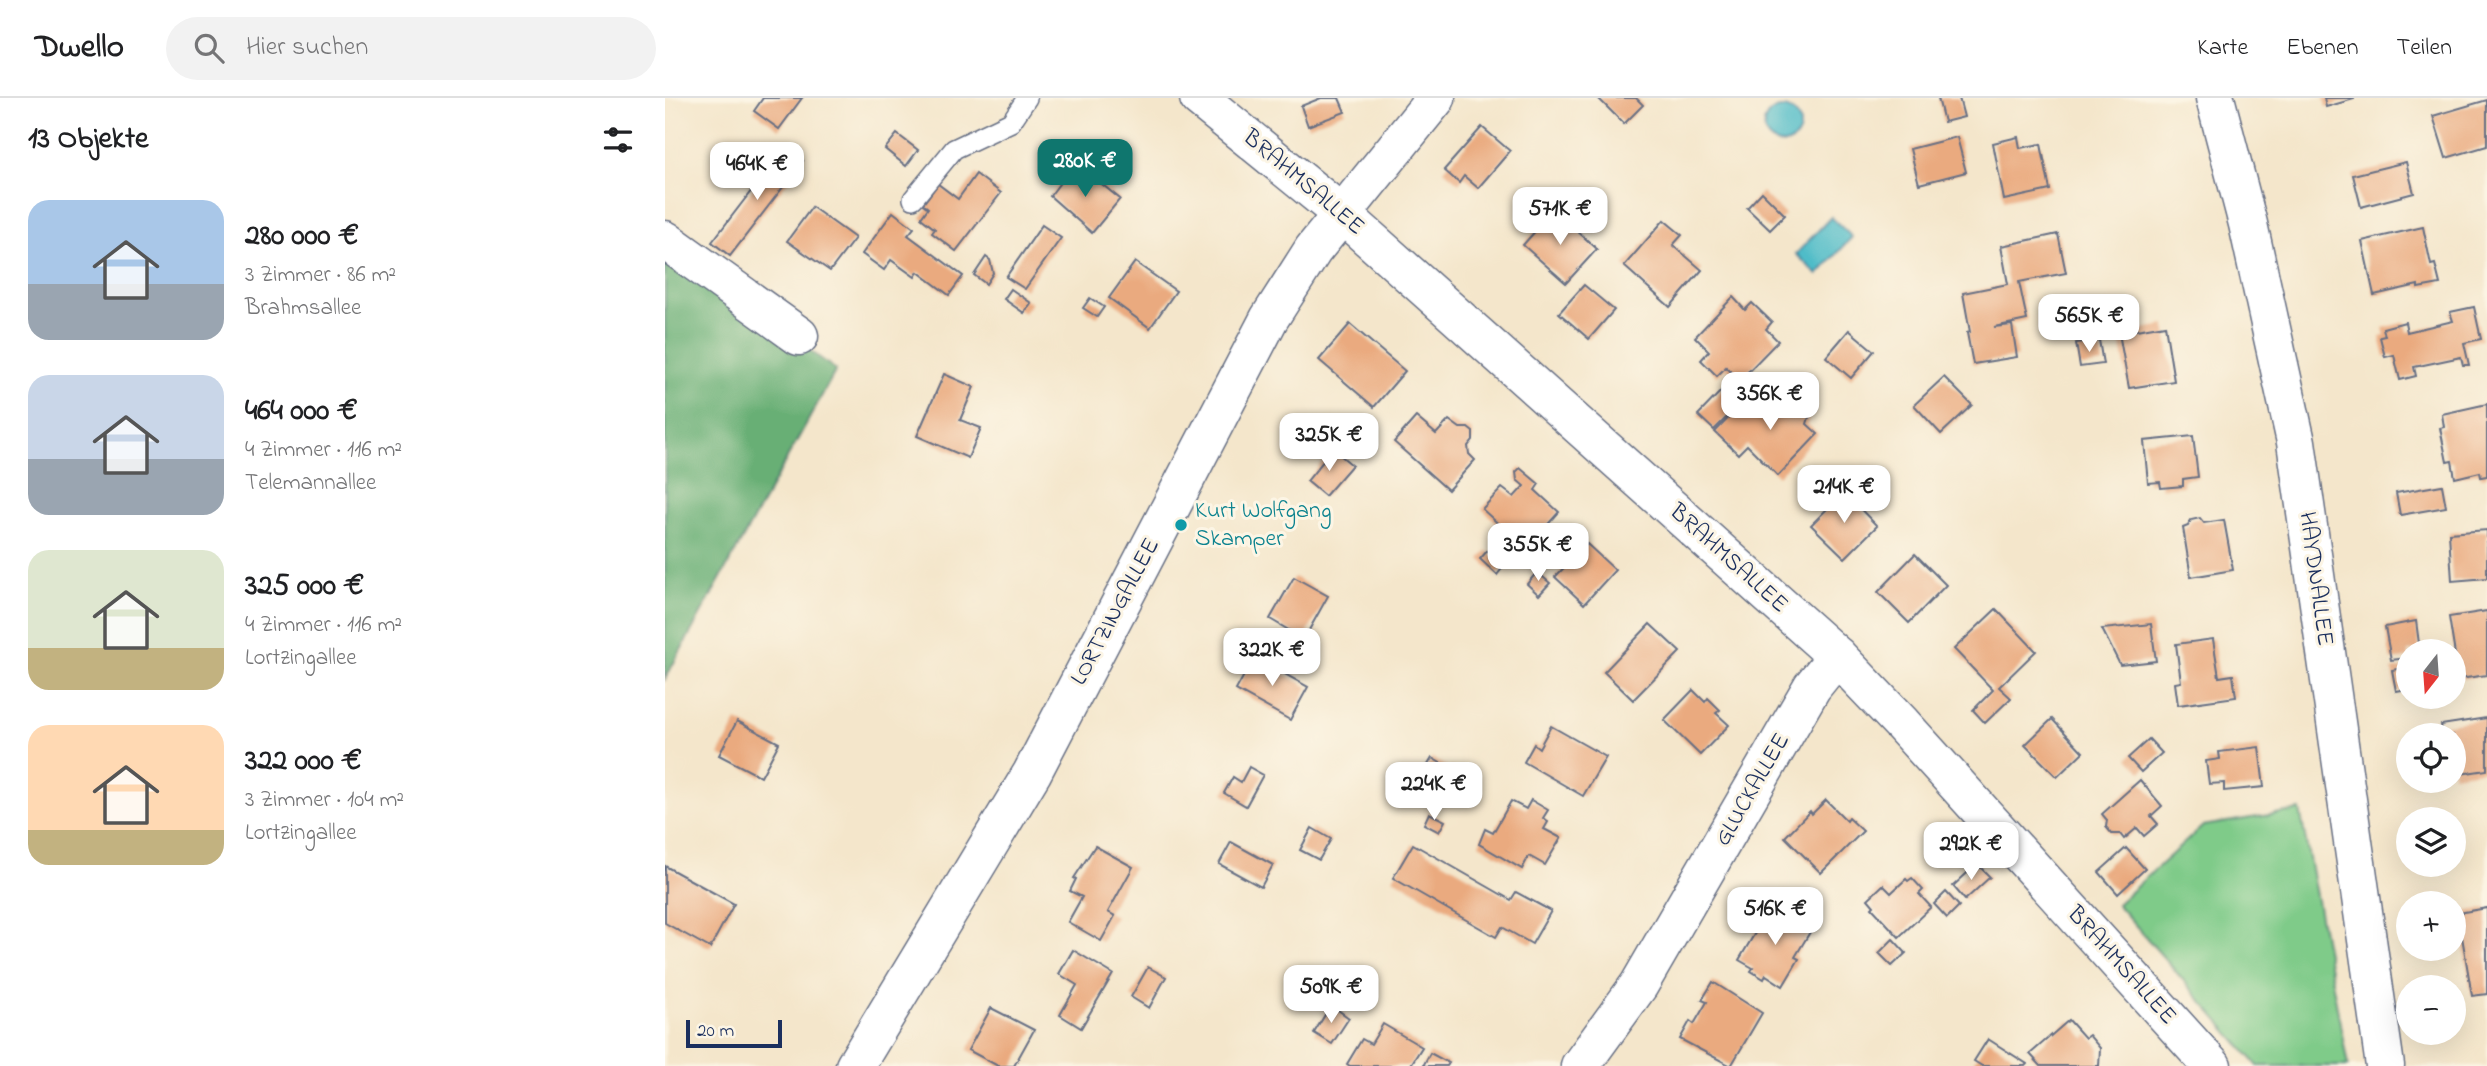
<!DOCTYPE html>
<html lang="de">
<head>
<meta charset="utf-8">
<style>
  body { margin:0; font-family:"Indie Flower",sans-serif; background:#f2f2f2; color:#202124; height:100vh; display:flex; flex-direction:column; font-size:26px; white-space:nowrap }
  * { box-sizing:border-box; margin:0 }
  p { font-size:23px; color:#757577 }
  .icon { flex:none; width:38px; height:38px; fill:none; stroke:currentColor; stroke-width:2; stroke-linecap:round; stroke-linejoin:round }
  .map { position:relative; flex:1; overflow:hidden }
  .details { display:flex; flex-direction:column; background:#fff; width:665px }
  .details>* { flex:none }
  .needle { width:46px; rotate:197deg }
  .buttons { position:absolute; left:1731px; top:541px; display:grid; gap:14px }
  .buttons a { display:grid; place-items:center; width:70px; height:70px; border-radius:50%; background:#fff; box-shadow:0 7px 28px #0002; font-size:35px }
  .scale { position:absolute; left:21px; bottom:18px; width:96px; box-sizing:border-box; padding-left:7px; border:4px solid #1b2f5e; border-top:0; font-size:19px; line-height:24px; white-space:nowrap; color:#1b2f5e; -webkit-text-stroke:5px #fcf5e5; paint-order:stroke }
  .price { position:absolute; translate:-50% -60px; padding:0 16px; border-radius:14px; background:#fff; color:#222; font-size:23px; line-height:46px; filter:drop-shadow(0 2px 4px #0008) }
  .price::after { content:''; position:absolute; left:50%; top:42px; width:21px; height:16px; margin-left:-10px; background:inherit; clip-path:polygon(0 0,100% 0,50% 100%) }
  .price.selected { background:#0f766e; color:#fff }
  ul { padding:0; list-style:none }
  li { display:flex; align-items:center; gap:21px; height:175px; padding:0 28px }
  li span { display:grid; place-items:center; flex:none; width:196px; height:140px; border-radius:21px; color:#555 }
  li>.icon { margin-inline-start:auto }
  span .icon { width:84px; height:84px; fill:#fffc; stroke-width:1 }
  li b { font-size:30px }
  h2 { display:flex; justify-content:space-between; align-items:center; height:84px; padding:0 28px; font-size:30px }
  header { display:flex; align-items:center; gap:42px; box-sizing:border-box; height:98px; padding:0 35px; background:#fff; border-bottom:2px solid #e0e0e0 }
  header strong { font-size:33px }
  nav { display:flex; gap:38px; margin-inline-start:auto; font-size:24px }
  .search { width:490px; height:63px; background:#f2f2f2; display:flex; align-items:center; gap:18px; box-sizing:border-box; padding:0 24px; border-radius:38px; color:#757577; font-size:26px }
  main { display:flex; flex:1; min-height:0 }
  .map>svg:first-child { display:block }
  .green { fill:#7fcb89; stroke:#4d7d74; stroke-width:2 }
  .forest { fill:#67af75; stroke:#416f6a; stroke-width:2 }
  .water { fill:#4fbcc8; stroke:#357693; stroke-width:2 }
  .building { fill:#eaaa7f }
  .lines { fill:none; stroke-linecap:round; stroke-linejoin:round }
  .service-casing { stroke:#676f84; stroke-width:22 }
  .minor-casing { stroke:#676f84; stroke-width:41 }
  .tertiary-casing { stroke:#676f84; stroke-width:41 }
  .service { stroke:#fff; stroke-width:19 }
  .minor { stroke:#fff; stroke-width:38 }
  .tertiary { stroke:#fff; stroke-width:38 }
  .culture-dot { fill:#0f9aa8; stroke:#fcf5e5; stroke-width:2.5 }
  .labels { text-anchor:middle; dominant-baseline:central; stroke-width:6; stroke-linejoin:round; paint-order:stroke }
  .street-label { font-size:24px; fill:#1b2f5e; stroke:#fcf5e5 }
  .culture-label { font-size:24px; fill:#0d838f; stroke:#fcf5e5; text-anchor:start }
</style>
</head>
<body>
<header>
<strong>Dwello</strong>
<div class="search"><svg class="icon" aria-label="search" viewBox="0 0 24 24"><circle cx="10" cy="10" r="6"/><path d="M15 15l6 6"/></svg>Hier suchen</div>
<nav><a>Karte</a><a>Ebenen</a><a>Teilen</a></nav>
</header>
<main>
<section class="details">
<h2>13 Objekte<svg class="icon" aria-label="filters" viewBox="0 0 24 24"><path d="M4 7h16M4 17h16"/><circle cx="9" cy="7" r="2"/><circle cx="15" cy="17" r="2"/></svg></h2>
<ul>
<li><span style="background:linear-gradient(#a9c7e8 60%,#9aa5b1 0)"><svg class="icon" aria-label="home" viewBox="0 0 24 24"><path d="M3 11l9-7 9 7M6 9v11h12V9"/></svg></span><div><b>280 000 €</b><p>3 Zimmer · 86 m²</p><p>Brahmsallee</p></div></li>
<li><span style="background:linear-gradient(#c9d6e8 60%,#9aa5b1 0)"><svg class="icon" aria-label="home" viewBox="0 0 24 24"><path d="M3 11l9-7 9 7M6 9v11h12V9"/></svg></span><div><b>464 000 €</b><p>4 Zimmer · 116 m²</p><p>Telemannallee</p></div></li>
<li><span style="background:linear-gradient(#dfe7d0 70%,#c2b280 0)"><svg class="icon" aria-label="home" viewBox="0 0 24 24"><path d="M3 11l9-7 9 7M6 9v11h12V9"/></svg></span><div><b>325 000 €</b><p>4 Zimmer · 116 m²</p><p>Lortzingallee</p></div></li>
<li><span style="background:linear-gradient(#ffd9b3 75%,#c2b280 0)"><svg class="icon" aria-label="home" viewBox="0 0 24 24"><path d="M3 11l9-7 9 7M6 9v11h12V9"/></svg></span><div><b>322 000 €</b><p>3 Zimmer · 104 m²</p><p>Lortzingallee</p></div></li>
</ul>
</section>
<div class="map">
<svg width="1822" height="968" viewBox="0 0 1822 968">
  <rect width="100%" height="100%" fill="#fcf5e5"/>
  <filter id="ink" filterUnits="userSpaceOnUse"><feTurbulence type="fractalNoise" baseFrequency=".0143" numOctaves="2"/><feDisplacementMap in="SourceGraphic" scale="14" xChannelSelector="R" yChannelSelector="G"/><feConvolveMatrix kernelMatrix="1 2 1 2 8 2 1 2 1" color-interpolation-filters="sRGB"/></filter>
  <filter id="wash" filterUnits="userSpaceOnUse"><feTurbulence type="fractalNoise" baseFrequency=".00686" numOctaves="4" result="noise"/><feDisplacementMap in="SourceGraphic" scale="28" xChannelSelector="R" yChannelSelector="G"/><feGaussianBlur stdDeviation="1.57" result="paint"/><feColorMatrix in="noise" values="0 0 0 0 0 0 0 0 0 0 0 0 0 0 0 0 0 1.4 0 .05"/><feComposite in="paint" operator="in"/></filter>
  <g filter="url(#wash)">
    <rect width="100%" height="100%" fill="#f4e6cb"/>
    <path class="green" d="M 1635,712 L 1683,968 L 1593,968 L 1452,806 L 1538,728 Z"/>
    <path class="forest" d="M 0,144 L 171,272 L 0,581 Z"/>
    <g class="water">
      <circle cx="1117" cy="28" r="18"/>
      <path d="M 1166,119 L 1187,139 L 1153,177 L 1131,156 Z"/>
    </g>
    <g id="blocks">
      <g class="building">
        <path d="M 98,0 L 137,0 L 114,31 L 89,13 Z"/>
        <path d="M 656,0 L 674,0 L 680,14 L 643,28 L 636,8 Z"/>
        <path d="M 933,0 L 971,0 L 978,7 L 959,26 Z"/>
        <path d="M 1273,0 L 1294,0 L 1299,19 L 1279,24 Z"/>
        <path d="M 1659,0 L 1689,0 L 1689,1 L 1661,9 Z"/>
        <path d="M 1822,2 L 1822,48 L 1781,60 L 1768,18 Z"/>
        <path d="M 817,29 L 845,53 L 813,90 L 799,78 L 794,85 L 779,72 Z"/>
        <path d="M 232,36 L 253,52 L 241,68 L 220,51 Z"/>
        <path d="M 1292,39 L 1301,74 L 1254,86 L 1245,51 Z"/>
        <path d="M 1353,39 L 1355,50 L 1376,46 L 1385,92 L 1339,102 L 1328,45 Z"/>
        <path d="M 120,49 L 138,63 L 65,158 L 47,144 Z"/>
        <path d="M 1741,64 L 1749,95 L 1696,109 L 1688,77 Z"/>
        <path d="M 417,70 L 455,101 L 427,135 L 385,98 L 403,74 L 410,80 Z"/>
        <path d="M 311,76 L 336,95 L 291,153 L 267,135 L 270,131 L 256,120 L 263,110 L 258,106 L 273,86 L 293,101 Z"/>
        <path d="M 1097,94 L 1120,117 L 1105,132 L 1082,110 Z"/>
        <path d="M 147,109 L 190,140 L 165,173 L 122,143 Z"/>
        <path d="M 889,112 L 932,151 L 901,185 L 858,147 Z"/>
        <path d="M 228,114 L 249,130 L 243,137 L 298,178 L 284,197 L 253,174 L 250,179 L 226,162 L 219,172 L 197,156 Z"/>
        <path d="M 999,122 L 1017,137 L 1008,147 L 1037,172 L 1005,209 L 959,168 Z"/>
        <path d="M 377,127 L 396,140 L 360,191 L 341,179 Z"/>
        <path d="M 1758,129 L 1766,167 L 1770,166 L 1775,186 L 1753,190 L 1753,187 L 1709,197 L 1697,143 Z"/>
        <path d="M 1393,136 L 1401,175 L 1354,184 L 1362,222 L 1329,229 L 1347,227 L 1352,259 L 1308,266 L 1302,235 L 1305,234 L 1298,195 L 1343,186 L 1336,148 Z"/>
        <path d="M 321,159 L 325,162 L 328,175 L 321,186 L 309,177 Z"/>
        <path d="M 470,164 L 511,193 L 485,230 L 444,200 Z"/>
        <path d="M 919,187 L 949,212 L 924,241 L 894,215 Z"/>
        <path d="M 346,191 L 366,205 L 359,215 L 339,201 Z"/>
        <path d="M 1068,199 L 1080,212 L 1087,205 L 1107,224 L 1101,231 L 1113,243 L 1075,282 L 1061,269 L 1052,278 L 1036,262 L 1044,253 L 1030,239 Z"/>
        <path d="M 425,200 L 439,209 L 432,219 L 418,210 Z"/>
        <path d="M 1809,209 L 1816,241 L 1799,245 L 1804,267 L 1798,267 L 1796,259 L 1749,269 L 1751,278 L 1735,282 L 1729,257 L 1720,259 L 1715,239 L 1720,238 L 1718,230 L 1740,224 L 1742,234 L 1788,223 L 1785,214 Z"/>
        <path d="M 685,226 L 740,273 L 709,309 L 654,262 Z"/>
        <path d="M 1500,227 L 1509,283 L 1464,290 L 1454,235 Z"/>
        <path d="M 1184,232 L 1209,253 L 1186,280 L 1161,259 Z"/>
        <path d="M 1434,242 L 1438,266 L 1415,269 L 1411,245 Z"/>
        <path d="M 279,276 L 309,289 L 295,322 L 316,330 L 303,360 L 252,338 Z"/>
        <path d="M 1279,279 L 1307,307 L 1276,336 L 1249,307 Z"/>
        <path d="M 1059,290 L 1075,306 L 1049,332 L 1033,317 Z"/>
        <path d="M 1113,297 L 1124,308 L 1133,305 L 1145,316 L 1142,326 L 1153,336 L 1113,378 L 1082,347 L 1073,356 L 1050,334 L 1081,302 L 1094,316 Z"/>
        <path d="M 1822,306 L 1822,378 L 1816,379 L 1815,374 L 1790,380 L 1787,363 L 1782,364 L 1775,330 L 1779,329 L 1777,316 Z"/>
        <path d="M 751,319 L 771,336 L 784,322 L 795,330 L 803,330 L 808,334 L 808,342 L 803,348 L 804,356 L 810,362 L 783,392 L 729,344 Z"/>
        <path d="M 1528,338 L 1533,379 L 1518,381 L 1518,388 L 1496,390 L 1495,384 L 1483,385 L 1479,343 Z"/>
        <path d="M 668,351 L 687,367 L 660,398 L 642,383 Z"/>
        <path d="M 855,370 L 874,386 L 870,392 L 894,414 L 861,451 L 817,411 L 837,390 L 849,399 L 859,388 L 852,382 L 851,374 Z"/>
        <path d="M 1777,387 L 1781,409 L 1735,417 L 1731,395 Z"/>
        <path d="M 1179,394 L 1212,428 L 1180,460 L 1146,427 Z"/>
        <path d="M 1535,420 L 1539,425 L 1559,422 L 1568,472 L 1526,479 L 1518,430 L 1523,428 L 1526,422 Z"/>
        <path d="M 1822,432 L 1822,480 L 1787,483 L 1784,435 Z"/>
        <path d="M 922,446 L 950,472 L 919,506 L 890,479 Z"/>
        <path d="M 822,453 L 839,468 L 832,477 L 815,461 Z"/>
        <path d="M 1250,456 L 1281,487 L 1244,525 L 1213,494 Z"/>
        <path d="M 872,474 L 885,485 L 874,497 L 862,486 Z"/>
        <path d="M 629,479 L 663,498 L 639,541 L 605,521 Z"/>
        <path d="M 1331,511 L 1371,553 L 1334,589 L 1346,600 L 1320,625 L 1308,612 L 1328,592 L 1289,551 Z"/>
        <path d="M 1822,513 L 1822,577 L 1794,581 L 1784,519 Z"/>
        <path d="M 1751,523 L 1755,553 L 1743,553 L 1743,560 L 1726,562 L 1720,529 Z"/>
        <path d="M 985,526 L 1015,554 L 968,602 L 939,574 Z"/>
        <path d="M 1486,526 L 1491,563 L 1455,567 L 1437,531 Z"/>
        <path d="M 1548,541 L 1554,579 L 1568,577 L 1571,599 L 1513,607 L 1510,585 L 1516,584 L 1511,546 Z"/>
        <path d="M 589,559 L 643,589 L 625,622 L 571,592 Z"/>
        <path d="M 1743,569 L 1743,591 L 1731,593 L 1727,572 Z"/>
        <path d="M 1028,592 L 1040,604 L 1043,600 L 1055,612 L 1051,615 L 1064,627 L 1035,657 L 999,622 Z"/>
        <path d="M 1822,620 L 1822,672 L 1788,677 L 1788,637 L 1778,637 L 1776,627 Z"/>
        <path d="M 1387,621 L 1418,654 L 1392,679 L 1360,647 Z"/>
        <path d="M 72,623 L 114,645 L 96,679 L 54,657 Z"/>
        <path d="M 886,628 L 941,659 L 918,698 L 859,664 L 869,646 L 874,650 Z"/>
        <path d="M 1484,641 L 1497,655 L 1476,674 L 1463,660 Z"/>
        <path d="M 1594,649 L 1599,689 L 1559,693 L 1559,685 L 1544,686 L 1541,663 L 1555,661 L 1554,654 Z"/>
        <path d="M 767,660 L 784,670 L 771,692 L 754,682 Z"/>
        <path d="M 584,669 L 598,677 L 581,708 L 559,695 L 568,679 L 576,684 Z"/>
        <path d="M 787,669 L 797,675 L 780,703 L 771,697 Z"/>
        <path d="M 1475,682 L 1497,708 L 1486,718 L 1493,726 L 1479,738 L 1472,730 L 1459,741 L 1455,736 L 1447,736 L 1441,729 L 1442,722 L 1437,716 Z"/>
        <path d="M 866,702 L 883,712 L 878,720 L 883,724 L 879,731 L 896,740 L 880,767 L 864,758 L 857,771 L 814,746 L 820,731 L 828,735 L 846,703 L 861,711 Z"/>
        <path d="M 1161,702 L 1182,723 L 1184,720 L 1198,733 L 1156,775 L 1120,739 L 1145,713 L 1147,716 Z"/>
        <path d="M 764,715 L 780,723 L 774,734 L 759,726 Z"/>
        <path d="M 647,730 L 666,741 L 654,762 L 635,752 Z"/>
        <path d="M 566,744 L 608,767 L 596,789 L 554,766 Z"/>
        <path d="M 748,746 L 846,802 L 851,794 L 886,813 L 867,846 L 837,829 L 831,839 L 728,780 Z"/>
        <path d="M 430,748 L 468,769 L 443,814 L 450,818 L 436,843 L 403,824 L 417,799 L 405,793 L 411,781 L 409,780 Z"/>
        <path d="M 1461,750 L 1480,771 L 1453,796 L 1434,774 Z"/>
        <path d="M 1312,766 L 1325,779 L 1300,802 L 1288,788 Z"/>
        <path d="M 0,768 L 69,806 L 45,850 L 0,825 Z"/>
        <path d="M 1247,780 L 1258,792 L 1254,796 L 1266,809 L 1234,839 L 1207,810 L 1209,808 L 1203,801 L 1218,787 L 1226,795 L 1241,781 L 1243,783 Z"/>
        <path d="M 1281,794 L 1294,808 L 1282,820 L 1269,806 Z"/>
        <path d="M 1105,810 L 1118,818 L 1120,815 L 1133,822 L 1131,825 L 1145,834 L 1130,859 L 1134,861 L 1118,888 L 1101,877 L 1099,881 L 1086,873 L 1088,870 L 1074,862 Z"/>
        <path d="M 1822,810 L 1822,896 L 1807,898 L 1793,815 Z"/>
        <path d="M 1228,841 L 1241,855 L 1227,868 L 1214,855 Z"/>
        <path d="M 408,852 L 448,876 L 416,930 L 395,917 L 412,887 L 394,876 Z"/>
        <path d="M 483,869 L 501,879 L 484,910 L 466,899 Z"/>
        <path d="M 1048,884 L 1097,915 L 1066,968 L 1015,941 L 1025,923 L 1029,926 L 1042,904 L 1037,902 Z"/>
        <path d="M 666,907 L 684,920 L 667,946 L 649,935 Z"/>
        <path d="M 326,910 L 369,932 L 349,968 L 333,968 L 303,952 Z"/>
        <path d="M 1404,922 L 1420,940 L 1424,937 L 1435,950 L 1434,968 L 1376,968 L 1365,956 Z"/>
        <path d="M 718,926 L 757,949 L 745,968 L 685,968 L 682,966 L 697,941 L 706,946 Z"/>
        <path d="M 1323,941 L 1362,966 L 1360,968 L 1317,968 L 1309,963 Z"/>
        <path d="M 765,955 L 784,965 L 782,968 L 758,968 Z"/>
      </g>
    </g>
  </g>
  <g filter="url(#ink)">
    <use href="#blocks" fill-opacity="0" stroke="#676f84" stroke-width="2"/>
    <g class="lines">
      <g class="service-casing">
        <path id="service" d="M 248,101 L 289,51 L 346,24 L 362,0"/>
      </g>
      <g class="minor-casing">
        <g id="minor">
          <path d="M 534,0 L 678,117 L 1172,558 L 1237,626 L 1547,968"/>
          <path d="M 0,142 L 134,238"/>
          <path d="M 190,968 L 367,675 L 604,221 L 648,152 L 771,0"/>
          <path d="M 915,968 L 974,887 L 1147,589 L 1172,558"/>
        </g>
      </g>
      <g class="tertiary-casing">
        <path id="tertiary" d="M 1550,0 L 1583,126 L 1631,344 L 1720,968"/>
      </g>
      <use href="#service" class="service"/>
      <use href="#minor" class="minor"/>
      <use href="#tertiary" class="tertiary"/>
    </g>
  </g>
  <circle class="culture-dot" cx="516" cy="427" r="7"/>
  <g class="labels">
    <g class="street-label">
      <text transform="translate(638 85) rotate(40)">BRAHMSALLEE</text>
      <text transform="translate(1063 461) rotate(42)">BRAHMSALLEE</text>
      <text transform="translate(1650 481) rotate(82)">HAYDNALLEE</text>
      <text transform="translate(451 514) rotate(-62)">LORTZINGALLEE</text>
      <text transform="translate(1088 692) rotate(-60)">GLUCKALLEE</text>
      <text transform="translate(1456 868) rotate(48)">BRAHMSALLEE</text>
    </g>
    <g class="culture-label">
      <text x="530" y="413">Kurt Wolfgang<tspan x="530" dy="28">Skamper</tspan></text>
    </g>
  </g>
</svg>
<div class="buttons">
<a><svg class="needle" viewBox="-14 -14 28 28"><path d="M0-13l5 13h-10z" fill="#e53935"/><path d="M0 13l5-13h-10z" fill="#757577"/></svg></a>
<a><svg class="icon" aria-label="locate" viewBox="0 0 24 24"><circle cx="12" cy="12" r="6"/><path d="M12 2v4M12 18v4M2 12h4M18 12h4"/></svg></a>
<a><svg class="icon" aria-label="layers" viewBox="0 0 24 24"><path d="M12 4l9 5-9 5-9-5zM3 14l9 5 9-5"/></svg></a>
<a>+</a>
<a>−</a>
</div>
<div class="scale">20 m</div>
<b class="price selected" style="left:420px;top:101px">280K €</b>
<b class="price" style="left:92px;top:104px">464K €</b>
<b class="price" style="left:895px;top:149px">571K €</b>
<b class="price" style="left:1424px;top:256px">565K €</b>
<b class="price" style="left:1105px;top:334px">356K €</b>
<b class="price" style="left:664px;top:375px">325K €</b>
<b class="price" style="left:1179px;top:427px">214K €</b>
<b class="price" style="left:873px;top:485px">355K €</b>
<b class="price" style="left:607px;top:590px">322K €</b>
<b class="price" style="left:769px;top:724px">224K €</b>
<b class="price" style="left:1306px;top:784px">292K €</b>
<b class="price" style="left:1110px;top:849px">516K €</b>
<b class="price" style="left:666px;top:927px">509K €</b>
</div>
</main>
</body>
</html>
